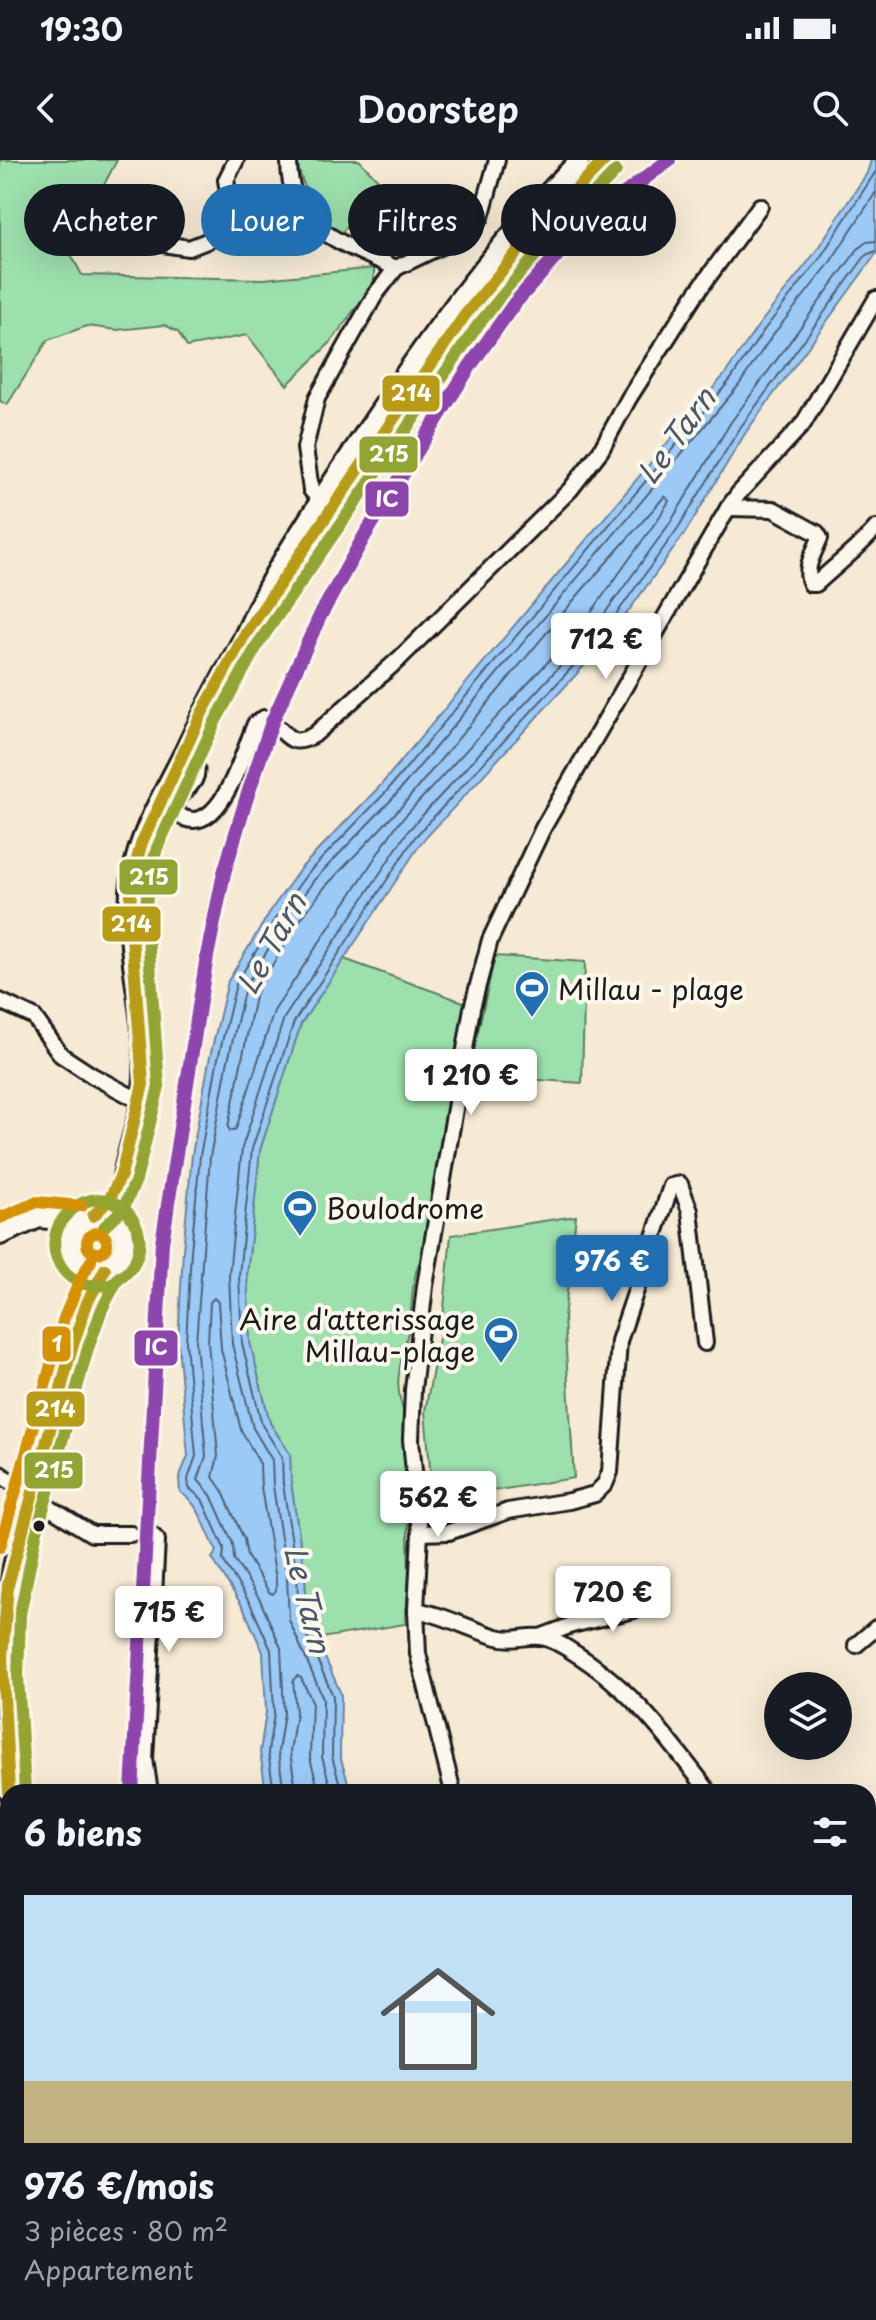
<!DOCTYPE html>
<html lang="fr">
<head>
<meta charset="utf-8">
<style>
  body { margin:0; font-family:"Playpen Sans",sans-serif; background:#20242c; color:#f1f3f6; height:100vh; display:flex; flex-direction:column; font-size:30px; white-space:nowrap }
  * { box-sizing:border-box; margin:0 }
  p { font-size:26px; color:#9ea1a6 }
  .icon { flex:none; width:44px; height:44px; fill:none; stroke:currentColor; stroke-width:2; stroke-linecap:round; stroke-linejoin:round }
  .map { position:relative; flex:1; overflow:hidden }
  .details { position:absolute; left:0px; top:1624px; width:876px; height:536px; display:flex; flex-direction:column; background:#171b24; border-radius:24px 24px 0 0; box-shadow:0 8px 32px #0002 }
  .details>* { flex:none }
  .guide { position:absolute; left:24px; top:24px; width:828px; height:72px; display:flex; gap:16px }
  .controls { position:absolute; left:764px; top:1512px; display:grid; gap:16px }
  .controls a { display:grid; place-items:center; width:88px; height:88px; border-radius:50%; background:#171b24; box-shadow:0 8px 32px #0002; font-size:40px }
  .price { position:absolute; translate:-50% -68px; padding:0 18px; border-radius:8px; background:#fff; color:#222; font-size:26px; line-height:52px; filter:drop-shadow(0 2px 4px #0008) }
  .price::after { content:''; position:absolute; left:50%; top:48px; width:24px; height:18px; margin-left:-12px; background:inherit; clip-path:polygon(0 0,100% 0,50% 100%) }
  .price.current { background:#1f6fb2; color:#fff }
  ul { padding:0; list-style:none }
  li { display:grid; align-content:center; gap:16px; height:424px; padding:0 24px }
  li+li { border-top:2px solid #363941 }
  li span { display:grid; place-items:center; height:248px; border-radius:0px; color:#555 }
  li>.icon { margin-inline-start:auto }
  span .icon { width:144px; height:144px; fill:#fffc; stroke-width:1 }
  li b { font-size:34px }
  h2 { display:flex; justify-content:space-between; align-items:center; height:96px; padding:0 24px; font-size:34px }
  .tag { padding:0 28px; border-radius:36px; background:#171b24; box-shadow:0 8px 32px #0002; font-size:28px; line-height:72px }
  .tag.current { background:#1f6fb2; color:#fff }
  .status { display:flex; justify-content:space-between; align-items:center; height:56px; padding:0 40px; background:#171b24; direction:ltr }
  .status svg { height:22px; fill:currentColor }
  header { display:flex; justify-content:space-between; align-items:center; height:104px; padding:0 24px; background:#171b24; font-size:36px; font-weight:600 }
  .map>svg:first-child { display:block }
  .green { fill:#9ce0ac; stroke:#5c7e64; stroke-width:2 }
  .water { fill:#9ccaf7; stroke:#69849f; stroke-width:2 }
  .lines { fill:none; stroke-linecap:round; stroke-linejoin:round }
  .shore { stroke:#4f6274; stroke-width:2 }
  .minor-casing { stroke:#1c1c1c; stroke-width:20 }
  .major-casing { stroke:#1c1c1c; stroke-width:24 }
  .minor { stroke:#fbf7ec; stroke-width:14 }
  .major { stroke:#fbf7ec; stroke-width:18 }
  .bus-1-casing { stroke:#fbf7ec; stroke-width:18 }
  .bus-2-casing { stroke:#fbf7ec; stroke-width:18 }
  .bus-3-casing { stroke:#fbf7ec; stroke-width:18 }
  .bus-1 { stroke:#b89c16; stroke-width:12 }
  .bus-2 { stroke:#92a432; stroke-width:12 }
  .bus-3 { stroke:#d69104; stroke-width:12 }
  .rail-1-casing { stroke:#fbf7ec; stroke-width:20 }
  .rail-1 { stroke:#8e44ad; stroke-width:14 }
  .bus-dot { fill:#1c1c1c; stroke:#fbf7ec; stroke-width:3 }
  .labels { text-anchor:middle; dominant-baseline:central; stroke-width:8; stroke-linejoin:round; paint-order:stroke }
  .poi-label { font-size:28px; fill:#1c1c1c; stroke:#fbf7ec; text-anchor:start }
  .water-label { font-size:30px; font-style:italic; fill:#495969; stroke:#fbf7ec }
  .line-badge { stroke:#fbf7ec; stroke-width:3 }
  .badge-label { font-size:22px; text-anchor:middle; font-weight:bold; fill:#fff }
</style>
</head>
<body>
<div class="status"><b>19:30</b><svg viewBox="0 0 49 12"><path d="M0 12V9h3v3zM5 12V6h3v6zM10 12V3h3v9zM15 12V0h3v12zM26 1h20v11H26zM47 4h2v5h-2z"/></svg></div>
<header><svg class="icon" aria-label="back" viewBox="0 0 24 24"><path d="M15 5l-7 7 7 7"/></svg>Doorstep<svg class="icon" aria-label="search" viewBox="0 0 24 24"><circle cx="10" cy="10" r="6"/><path d="M15 15l6 6"/></svg></header>
<div class="map">
<svg width="876" height="2160" viewBox="0 0 876 2160">
  <rect width="100%" height="100%" fill="#f6ead4"/>
  <filter id="ink" filterUnits="userSpaceOnUse"><feTurbulence type="fractalNoise" baseFrequency=".0125" numOctaves="2"/><feDisplacementMap in="SourceGraphic" scale="16" xChannelSelector="R" yChannelSelector="G"/><feConvolveMatrix kernelMatrix="1 2 1 2 8 2 1 2 1" color-interpolation-filters="sRGB"/></filter>
  <g filter="url(#ink)">
    <g class="green">
      <path d="M 0,0 L 117,0 L 69,91 L 82,115 L 263,119 L 374,108 L 374,123 L 330,183 L 287,225 L 247,175 L 187,187 L 178,172 L 165,165 L 117,170 L 87,166 L 48,180 L 7,245 L 0,241 Z"/>
      <path d="M 295,0 L 359,0 L 406,49 L 387,72 L 356,55 L 340,75 L 316,58 Z"/>
      <path d="M 495,796 L 585,802 L 582,923 L 468,915 Z"/>
      <path d="M 344,799 L 466,843 L 421,1098 C 411,1120 413,1139 410,1161 C 404,1200 390,1216 405,1256 L 409,1415 L 405,1464 L 316,1479 L 307,1457 L 305,1416 L 291,1323 L 290,1294 L 270,1263 L 250,1183 L 247,1115 L 260,990 L 301,864 Z"/>
      <path d="M 576,1056 L 564,1158 L 574,1318 L 442,1339 L 430,1308 L 425,1251 L 443,1158 L 451,1075 Z"/>
      <path d="M 136,2152 L 369,2152 L 371,2160 L 136,2160 Z"/>
    </g>
    <g class="water">
      <path d="M 871,0 L 876,0 L 876,94 L 746,272 L 685,373 L 606,482 L 421,683 L 301,864 L 260,990 L 247,1115 L 250,1183 L 270,1263 L 290,1294 L 291,1323 L 305,1416 L 307,1457 L 341,1534 L 340,1596 L 351,1632 L 266,1632 L 260,1592 L 266,1552 L 263,1492 L 244,1449 L 212,1398 L 217,1391 C 204,1369 202,1346 180,1332 L 179,1318 L 188,1296 L 178,1182 L 183,1090 L 192,995 L 209,901 L 228,821 L 273,747 L 301,708 L 380,626 L 725,214 L 758,166 L 814,94 L 867,13 Z"/>
      <path d="M 432,2152 L 539,2152 L 544,2160 L 437,2160 Z"/>
    </g>
    <g class="lines">
      <g class="shore">
        <path d="M 665,336 L 669,341 L 660,356 L 583,464 L 396,666 L 274,851 L 236,969 L 230,971 L 228,967 L 256,832 L 298,763 L 324,728 L 402,646 L 584,428 Z"/>
        <path d="M 214,1138 L 218,1142 L 221,1189 L 241,1270 L 260,1304 L 261,1327 L 276,1419 L 276,1430 L 273,1434 L 269,1432 L 247,1396 L 244,1379 L 222,1330 L 213,1317 L 218,1296 L 208,1182 L 210,1142 Z"/>
        <path d="M 274,1632 L 268,1592 L 274,1553 L 271,1490 L 251,1445 L 223,1400 L 224,1388 L 202,1339 L 189,1328 L 188,1319 L 196,1296 L 186,1182 L 191,1091 L 200,996 L 217,903 L 236,824 L 280,751 L 307,714 L 386,632 L 731,219 L 764,170 L 820,98 L 876,11"/>
        <path d="M 284,1632 L 278,1592 L 284,1553 L 281,1488 L 260,1440 L 234,1399 L 233,1384 L 211,1335 L 198,1320 L 206,1296 L 196,1182 L 210,997 L 227,905 L 245,827 L 288,757 L 314,720 L 393,638 L 739,225 L 772,176 L 829,104 L 876,32"/>
        <path d="M 296,1632 L 290,1592 L 296,1553 L 293,1520 L 297,1516 L 301,1518 L 312,1541 L 310,1598 L 319,1632"/>
        <path d="M 332,1632 L 322,1597 L 323,1538 L 289,1460 L 287,1417 L 273,1326 L 272,1300 L 253,1268 L 232,1184 L 229,1114 L 242,988 L 284,858 L 408,671 L 592,471 L 670,363 L 731,262 L 858,89 L 866,82 L 876,81"/>
        <path d="M 342,1632 L 332,1597 L 333,1536 L 299,1458 L 297,1416 L 283,1324 L 282,1297 L 262,1265 L 242,1183 L 239,1115 L 252,989 L 294,862 L 415,677 L 600,477 L 678,368 L 740,268 L 866,95 L 876,91"/>
      </g>
      <g class="minor-casing">
        <g id="minor">
          <path d="M 289,0 C 288,70 344,83 396,108"/>
          <path d="M 137,80 L 189,88 L 207,81 L 221,65 L 230,43 L 226,20 L 236,0"/>
          <path d="M 325,346 L 311,330 L 305,288 L 317,238 L 375,135 L 396,108 L 462,76 L 481,57 L 497,0"/>
          <path d="M 728,348 L 773,349 L 817,373 L 820,378 C 814,393 803,409 811,424 L 816,424 C 836,405 858,389 876,368"/>
          <path d="M 181,598 L 196,606 C 200,623 183,629 176,643 L 177,654 C 219,684 243,592 255,564 L 264,558 C 288,568 285,591 314,575 L 399,499 L 570,330 L 601,290 L 629,238 L 695,135 L 760,46"/>
          <path d="M 0,841 L 34,857 L 61,895 L 93,916 L 140,941"/>
          <path d="M 0,1314 L 32,1337 L 92,1374 L 131,1374"/>
          <path d="M 420,1373 L 449,1372 L 508,1351 L 569,1341 L 595,1334 L 605,1324 L 610,1312 L 619,1181 L 671,1026 L 680,1024 L 690,1051 L 705,1183"/>
          <path d="M 0,1374 L 20,1380"/>
          <path d="M 416,1450 C 445,1455 469,1469 497,1477 C 515,1482 525,1475 540,1477 C 550,1478 564,1486 573,1492 C 630,1527 669,1579 709,1632"/>
          <path d="M 540,1477 L 572,1465 L 634,1450 L 632,1435"/>
          <path d="M 856,1485 L 876,1468"/>
          <path d="M 150,1632 L 145,1599 L 157,1380 L 152,1375"/>
          <path d="M 453,1632 L 418,1494 L 416,1450 L 420,1373 L 411,1280 L 413,1230 L 425,1126 L 472,848 L 490,780 L 543,668 L 728,348 L 739,333 L 803,264 L 876,139"/>
          <path d="M 0,1816 L 8,1815"/>
          <path d="M 0,1926 L 8,1917"/>
          <path d="M 764,2152 L 768,2160"/>
        </g>
      </g>
      <g class="major-casing">
        <g id="major">
          <path d="M 296,402 L 465,155 L 535,71 L 605,0"/>
          <path d="M 122,1071 C 111,1017 142,970 144,916 C 146,851 121,781 132,716 C 139,670 169,625 189,582 C 205,548 224,514 242,480 C 253,458 262,436 274,415 C 305,362 339,312 373,261 C 435,168 500,79 580,0"/>
          <path d="M 0,1075 L 39,1058 L 80,1062"/>
          <path d="M 87,1147 C 91,1137 94,1126 100,1117 C 109,1101 135,1094 121,1069 C 116,1062 108,1057 100,1056 C 87,1055 79,1061 73,1071 C 65,1095 81,1112 105,1109"/>
          <path d="M 9,1632 C 5,1555 0,1484 13,1407 C 26,1348 45,1289 61,1231 C 72,1190 88,1147 81,1105"/>
          <path d="M 41,2152 L 41,2160"/>
        </g>
      </g>
      <use href="#minor" class="minor"/>
      <use href="#major" class="major"/>
      <g class="bus-1-casing">
        <g id="bus-1">
          <path d="M 93,1056 L 109,1040 L 121,1015 L 143,924 L 130,749 L 132,717 L 142,682 L 202,553 L 244,476 L 465,155 L 535,71 L 605,0"/>
          <path d="M 9,1632 L 2,1498 L 8,1425 L 73,1184 L 87,1143 L 105,1109"/>
        </g>
      </g>
      <g class="bus-2-casing">
        <g id="bus-2">
          <path d="M 104,1067 L 123,1049 L 136,1020 L 159,926 L 146,749 L 148,720 L 157,688 L 216,560 L 258,484 L 478,165 L 547,82 L 616,11"/>
          <path d="M 106,1125 C 91,1127 77,1124 66,1113 C 28,1071 92,1011 129,1054 C 148,1078 140,1108 114,1122"/>
          <path d="M 25,1631 L 18,1517 L 20,1454 L 36,1375 L 88,1188 L 102,1149 L 119,1117"/>
        </g>
      </g>
      <g class="bus-3-casing">
        <g id="bus-3">
          <path d="M 0,1058 L 37,1042 L 82,1046"/>
          <circle cx="97" cy="1083" r="10"/>
          <path d="M 0,1387 L 64,1158 L 81,1118 L 91,1101"/>
        </g>
      </g>
      <use href="#bus-1" class="bus-1"/>
      <use href="#bus-2" class="bus-2"/>
      <use href="#bus-3" class="bus-3"/>
      <g class="rail-1-casing">
        <path id="rail-1" d="M 132,1632 L 162,1083 L 207,796 L 224,713 L 245,643 L 272,562 L 320,456 L 365,375 L 470,206 L 514,144 L 560,92 L 616,40 L 669,0"/>
      </g>
      <use href="#rail-1" class="rail-1"/>
    </g>
  </g>
  <defs>
    <g id="stadium-pin" transform="scale(1.8)"><path d="M0 17L-7.5 6A9.5 9.5 0 1 1 7.5 6Z" fill="#1f6fb2" stroke="#fbf7ec"/><path d="M0-5a6.5 5 0 1 0 0 10a6.5 5 0 1 0 0-10ZM-3.5-1.8h7v3.6h-7Z" fill="#fff"/></g>
  </defs>
  <g fill-rule="evenodd">
    <use href="#stadium-pin" x="532" y="828"/>
    <use href="#stadium-pin" x="300" y="1047"/>
    <use href="#stadium-pin" x="501" y="1174"/>
  </g>
  <circle class="bus-dot" cx="39" cy="1366" r="7"/>
  <g class="labels">
    <g class="poi-label">
      <text x="558" y="828">Millau - plage</text>
      <text x="326" y="1047">Boulodrome</text>
      <text x="475" y="1158" text-anchor="end">Aire d'atterissage<tspan x="475" dy="32">Millau-plage</tspan></text>
    </g>
    <g class="water-label">
      <text transform="translate(675 275) rotate(-54)">Le Tarn</text>
      <text transform="translate(270 783) rotate(-61)">Le Tarn</text>
      <text transform="translate(309 1439) rotate(76)">Le Tarn</text>
    </g>
  </g>
  <g class="line-badge">
    <rect x="381" y="214" width="60" height="39" rx="8" fill="#b89c16"/>
    <rect x="358" y="275" width="61" height="39" rx="8" fill="#92a432"/>
    <rect x="364" y="320" width="46" height="38" rx="8" fill="#8e44ad"/>
    <rect x="118" y="698" width="61" height="38" rx="8" fill="#92a432"/>
    <rect x="101" y="745" width="61" height="38" rx="8" fill="#b89c16"/>
    <rect x="41" y="1165" width="31" height="38" rx="8" fill="#d69104"/>
    <rect x="133" y="1169" width="46" height="38" rx="8" fill="#8e44ad"/>
    <rect x="25" y="1230" width="61" height="38" rx="8" fill="#b89c16"/>
    <rect x="23" y="1291" width="61" height="39" rx="8" fill="#92a432"/>
  </g>
  <g class="badge-label">
    <text x="411" y="241">214</text>
    <text x="389" y="302">215</text>
    <text x="387" y="347">IC</text>
    <text x="149" y="725">215</text>
    <text x="131" y="772">214</text>
    <text x="57" y="1192">1</text>
    <text x="156" y="1195">IC</text>
    <text x="55" y="1257">214</text>
    <text x="54" y="1318">215</text>
  </g>
</svg>
<div class="controls">
<a><svg class="icon" aria-label="layers" viewBox="0 0 24 24"><path d="M12 4l9 5-9 5-9-5zM3 14l9 5 9-5"/></svg></a>
</div>
<b class="price" style="left:606px;top:521px">712 €</b>
<b class="price" style="left:471px;top:957px">1 210 €</b>
<b class="price current" style="left:612px;top:1143px">976 €</b>
<b class="price" style="left:438px;top:1379px">562 €</b>
<b class="price" style="left:613px;top:1474px">720 €</b>
<b class="price" style="left:169px;top:1494px">715 €</b>
<div class="guide">
<a class="tag">Acheter</a>
<a class="tag current">Louer</a>
<a class="tag">Filtres</a>
<a class="tag">Nouveau</a>
</div>
<section class="details">
<h2>6 biens<svg class="icon" aria-label="filters" viewBox="0 0 24 24"><path d="M4 7h16M4 17h16"/><circle cx="9" cy="7" r="2"/><circle cx="15" cy="17" r="2"/></svg></h2>
<ul>
<li><span style="background:linear-gradient(#bfe0f5 75%,#c2b280 0)"><svg class="icon" aria-label="home" viewBox="0 0 24 24"><path d="M3 11l9-7 9 7M6 9v11h12V9"/></svg></span><div><b>976 €/mois</b><p>3 pièces · 80 m²</p><p>Appartement</p></div></li>
</ul>
</section>
</div>
</body>
</html>
